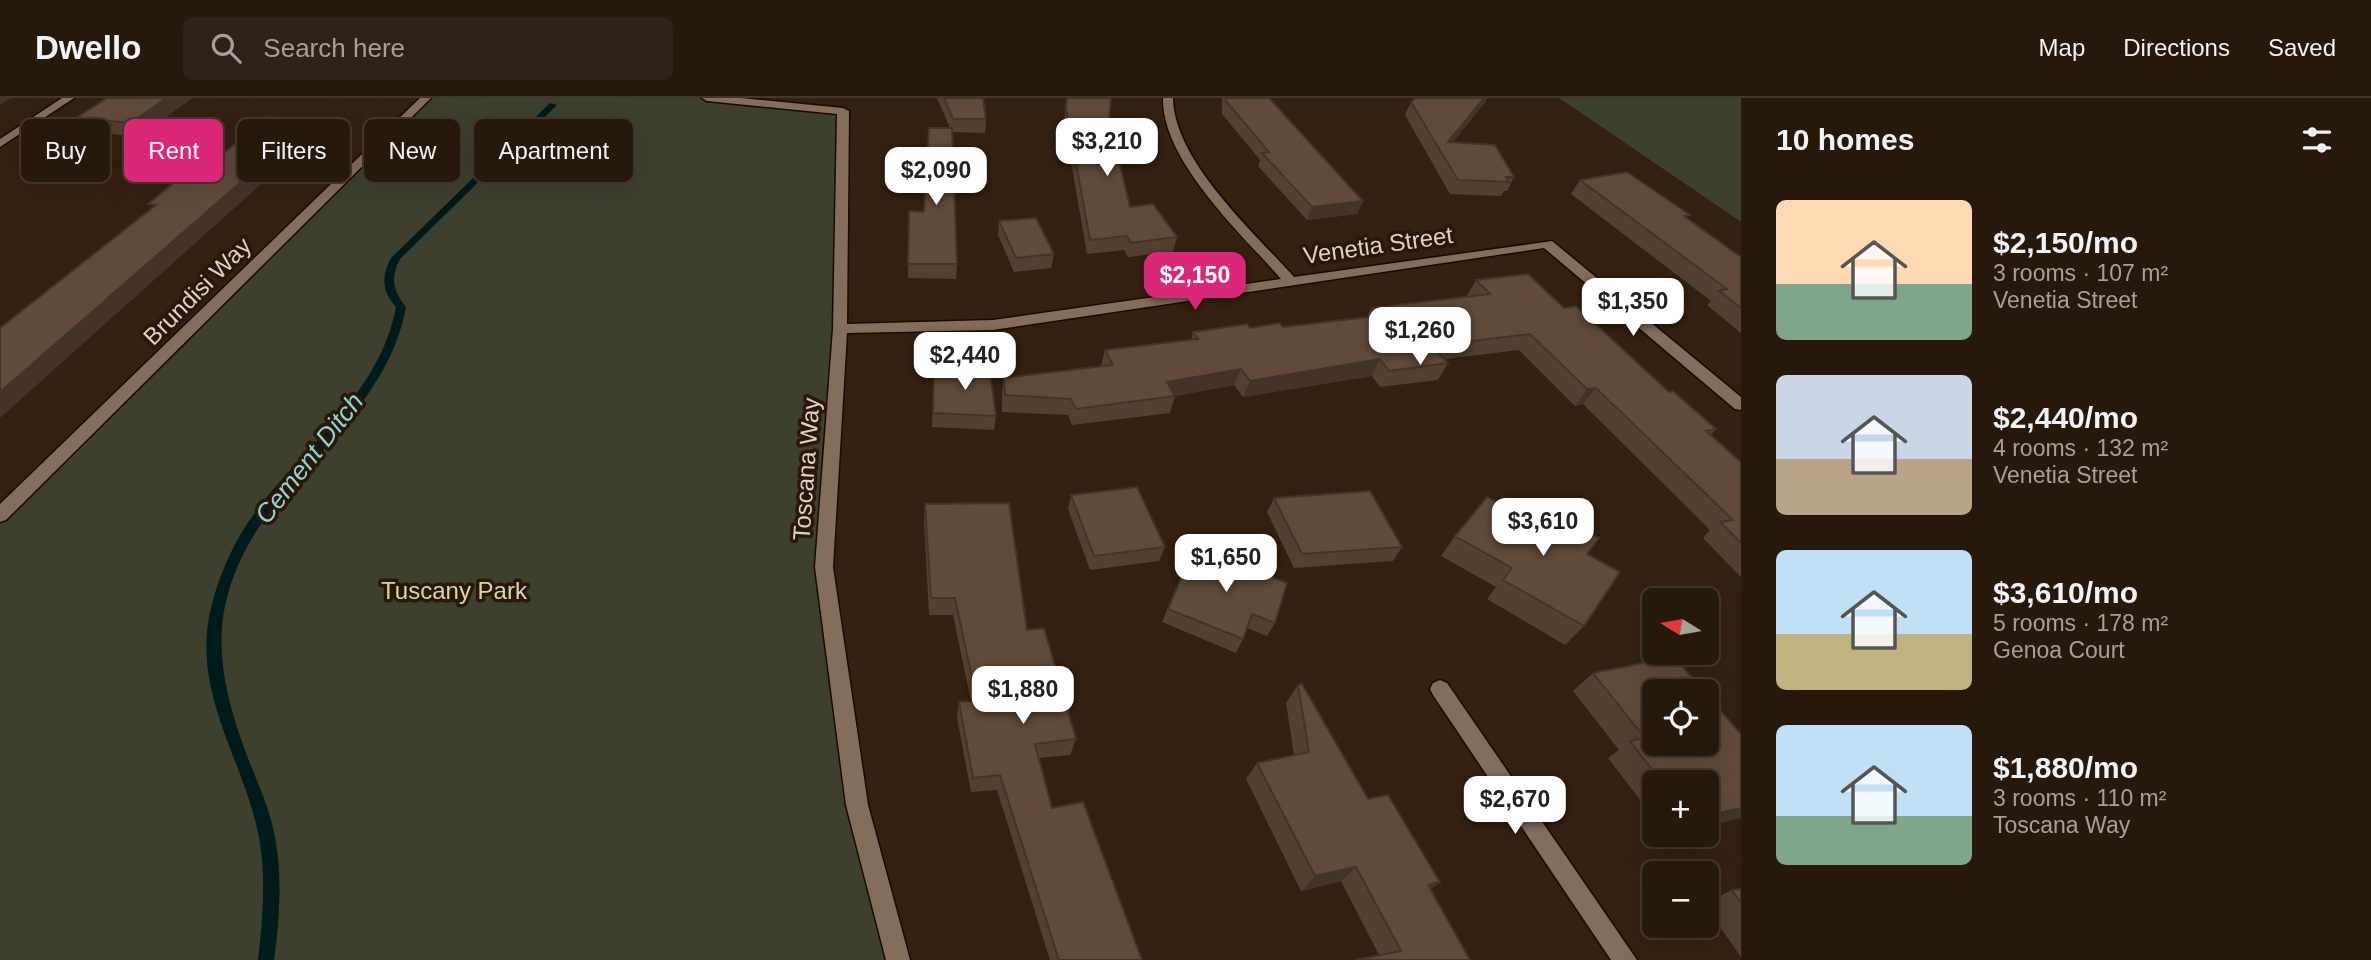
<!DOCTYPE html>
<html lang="en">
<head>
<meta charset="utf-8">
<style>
  body { margin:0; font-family:Arial,sans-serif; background:#2f2115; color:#f1f3f6; height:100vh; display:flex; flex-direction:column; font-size:26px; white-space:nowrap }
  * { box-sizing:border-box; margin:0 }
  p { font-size:23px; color:#a4a09d }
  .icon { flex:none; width:38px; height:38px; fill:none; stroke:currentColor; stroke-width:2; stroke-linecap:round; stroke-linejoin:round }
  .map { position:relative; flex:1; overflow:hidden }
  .details { display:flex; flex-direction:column; background:#27180c; width:630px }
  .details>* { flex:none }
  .guide { position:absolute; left:21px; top:21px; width:665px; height:63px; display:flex; gap:14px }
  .needle { width:46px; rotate:281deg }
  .tools { position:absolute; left:1642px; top:490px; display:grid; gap:14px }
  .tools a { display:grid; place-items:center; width:77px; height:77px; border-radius:10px; background:#27180c; box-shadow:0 7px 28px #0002,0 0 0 2px #43372d; font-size:35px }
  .price { position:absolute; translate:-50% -60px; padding:0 16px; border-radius:14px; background:#fff; color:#222; font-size:23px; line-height:46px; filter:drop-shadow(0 2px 4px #0008) }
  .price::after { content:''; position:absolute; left:50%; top:42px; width:21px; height:16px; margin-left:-10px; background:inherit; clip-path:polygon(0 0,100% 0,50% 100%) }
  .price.active { background:#db2777; color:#fff }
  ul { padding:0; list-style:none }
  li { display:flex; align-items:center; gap:21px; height:175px; padding:0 35px }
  li span { display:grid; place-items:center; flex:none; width:196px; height:140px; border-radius:10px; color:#555 }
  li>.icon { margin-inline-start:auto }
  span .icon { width:84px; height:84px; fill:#fffc; stroke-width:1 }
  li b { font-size:30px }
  h2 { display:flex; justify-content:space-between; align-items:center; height:84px; padding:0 35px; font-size:30px }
  .chip { padding:0 24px; border-radius:10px; background:#27180c; box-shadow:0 7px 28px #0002,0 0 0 2px #43372d; font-size:24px; line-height:63px }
  .chip.active { background:#db2777; color:#fff }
  header { display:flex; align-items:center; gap:42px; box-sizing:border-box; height:98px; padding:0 35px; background:#27180c; border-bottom:2px solid #43372d }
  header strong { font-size:33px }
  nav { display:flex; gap:38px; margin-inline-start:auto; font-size:24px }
  .search { width:490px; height:63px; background:#2f2115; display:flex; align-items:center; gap:18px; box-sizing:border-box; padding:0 24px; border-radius:10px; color:#a4a09d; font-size:26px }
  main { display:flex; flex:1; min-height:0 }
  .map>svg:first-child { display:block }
  .green { fill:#3d402d }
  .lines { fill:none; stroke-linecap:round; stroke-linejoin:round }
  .stream { fill:#001b1c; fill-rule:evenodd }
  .street-casing { stroke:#1b0900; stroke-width:3 }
  .street { fill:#856d5b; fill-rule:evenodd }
  .wall { fill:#534031 }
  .shaded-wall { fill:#443428 }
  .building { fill:#614a39; stroke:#443428; stroke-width:2 }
  .labels { text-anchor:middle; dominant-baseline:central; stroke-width:7; stroke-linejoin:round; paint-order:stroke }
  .street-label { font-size:24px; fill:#dfd1c7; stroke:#2a1707 }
  .park-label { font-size:24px; fill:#d3dba4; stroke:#2a1707 }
  .water-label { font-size:26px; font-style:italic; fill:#8cd5d8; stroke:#2a1707 }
</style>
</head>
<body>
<header>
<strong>Dwello</strong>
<div class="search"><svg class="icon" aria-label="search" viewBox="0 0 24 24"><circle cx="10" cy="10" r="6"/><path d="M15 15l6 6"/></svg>Search here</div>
<nav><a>Map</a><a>Directions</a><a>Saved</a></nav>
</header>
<main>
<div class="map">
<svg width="1741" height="862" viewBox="0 0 1741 862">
  <rect width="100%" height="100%" fill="#342010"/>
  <g class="green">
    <path d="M 426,0 L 707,0 L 843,13 L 824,469 L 857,707 L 898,862 L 0,862 L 0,417 Z"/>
    <path d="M 1559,0 L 1741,0 L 1741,123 L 1740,123 Z"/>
  </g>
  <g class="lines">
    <path class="stream" d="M 550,5 L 557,7 L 400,161 C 390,180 393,193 406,209 C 390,299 308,360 257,432 C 208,511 215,571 246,655 C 255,679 267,704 273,730 C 283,773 280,819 274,862 L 258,862 C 263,819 267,773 257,730 C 240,656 193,594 210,514 C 217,483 230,452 247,426 C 296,353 379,300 396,209 C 382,193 381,179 391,160 Z"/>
    <g class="street-casing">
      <g id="street">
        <path d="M 62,0 L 74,0 L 0,49 L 0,41 Z"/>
        <path d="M 420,0 L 431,0 L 6,422 L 0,424 L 0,406 Z"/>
        <path d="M 702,0 L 741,0 L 843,10 L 849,13 L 847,226 L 993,222 L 1281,181 C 1241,135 1162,63 1163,0 L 1173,0 C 1174,63 1254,134 1294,179 L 1552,143 L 1741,299 L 1741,312 L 1735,311 L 1544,150 L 993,232 L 847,235 L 833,469 L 868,707 L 910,862 L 886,862 L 846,707 L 815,469 L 833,231 L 837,16 L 707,3 Z"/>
        <path d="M 1440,582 L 1447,585 L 1637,862 L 1611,862 L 1433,597 L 1430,591 L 1433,585 Z"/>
      </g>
    </g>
    <use href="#street" class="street"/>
  </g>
  <g class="wall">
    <path d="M 192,0 L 139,39 L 85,33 L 76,20 Z"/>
    <path d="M 937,0 L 983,0 L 986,21 L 985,35 L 952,34 L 957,166 L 956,181 L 908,180 L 909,113 L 924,114 L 950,30 Z"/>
    <path d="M 1067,0 L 1109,21 L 1130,109 L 1177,139 L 1173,154 L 1128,159 L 1124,152 L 1087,156 L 1064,23 Z"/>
    <path d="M 1222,0 L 1269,0 L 1363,103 L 1357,116 L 1307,122 L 1258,68 L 1260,62 L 1222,16 Z"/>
    <path d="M 1486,3 L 1452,45 L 1514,79 L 1507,93 L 1504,93 L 1501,98 L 1450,96 L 1405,17 L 1411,4 Z"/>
    <path d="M 1580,82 L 1687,120 L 1741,159 L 1741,235 L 1707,207 L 1711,203 L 1571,96 Z"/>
    <path d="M 999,123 L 1054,156 L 1051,170 L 1014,174 L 998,137 Z"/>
    <path d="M 1476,182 L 1564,210 L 1716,331 L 1711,337 L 1741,364 L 1741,479 L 1703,440 L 1710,432 L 1583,306 L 1575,308 L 1519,252 L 1445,261 L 1448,265 L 1438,282 L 1380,289 L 1372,278 L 1243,299 L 1234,287 L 1175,298 L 1170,315 L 1072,327 L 1068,317 L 1002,314 L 1002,296 L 1004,280 L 1101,268 L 1105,252 L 1191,242 L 1193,234 L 1250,230 L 1283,229 L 1367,220 L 1371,210 L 1466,199 Z"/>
    <path d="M 958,266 L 996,318 L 994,332 L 932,329 L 934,278 L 957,279 Z"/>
    <path d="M 1071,397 L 1165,449 L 1159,463 L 1090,472 L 1068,411 Z"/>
    <path d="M 1274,400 L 1402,449 L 1393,463 L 1294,470 L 1267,414 Z"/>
    <path d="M 925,406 L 1027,532 L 1076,641 L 1070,657 L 1039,660 L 1052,710 L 1142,862 L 1050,862 L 997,692 L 971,694 L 957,620 L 959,604 L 971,603 L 953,517 L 929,517 L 924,423 Z"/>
    <path d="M 1554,416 L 1587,456 L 1584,528 L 1565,547 L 1487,501 L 1496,489 L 1441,458 L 1455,438 L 1543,429 Z"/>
    <path d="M 1194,449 L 1275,525 L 1267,538 L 1247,530 L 1243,541 L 1236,555 L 1162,524 Z"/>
    <path d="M 1593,575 L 1741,636 L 1741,720 L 1706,728 L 1706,684 L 1654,684 L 1654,720 L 1608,660 L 1619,652 L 1573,593 Z"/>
    <path d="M 1298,587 L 1368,701 L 1440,784 L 1431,791 L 1470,862 L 1379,857 L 1341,783 L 1301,793 L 1246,681 L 1257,665 L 1294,657 L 1286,605 Z"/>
    <path d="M 1741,791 L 1741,859 L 1706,809 L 1706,805 L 1732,792 Z"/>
  </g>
  <g class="shaded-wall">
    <path d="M 0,0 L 11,0 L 0,7 Z"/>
    <path d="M 166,0 L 192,0 L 139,39 L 131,25 Z"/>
    <path d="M 1484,0 L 1488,0 L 1441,58 L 1448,44 Z"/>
    <path d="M 311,23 L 317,36 L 0,320 L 0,294 Z"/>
    <path d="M 1363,103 L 1357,116 L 1307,122 L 1312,109 Z"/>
    <path d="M 1380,261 L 1372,278 L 1243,299 L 1250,283 Z"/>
    <path d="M 1241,271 L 1234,287 L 1162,300 L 1167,284 Z"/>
    <path d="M 1596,290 L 1583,306 L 1575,308 L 1587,291 Z"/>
    <path d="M 1741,710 L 1741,720 L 1706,728 L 1706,718 Z"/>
    <path d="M 1356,769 L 1341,783 L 1301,793 L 1315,778 Z"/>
    <path d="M 1440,784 L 1422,798 L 1428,787 Z"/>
  </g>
  <g class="building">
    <path d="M 107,0 L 166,0 L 131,25 L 76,20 Z"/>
    <path d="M 944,0 L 983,0 L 986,21 L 953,21 Z"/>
    <path d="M 1067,0 L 1111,0 L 1109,21 L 1130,109 L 1153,106 L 1177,139 L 1131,145 L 1127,138 L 1090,142 L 1066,10 Z"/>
    <path d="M 1226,0 L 1269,0 L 1363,103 L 1312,109 L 1262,55 L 1269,54 L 1226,3 Z"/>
    <path d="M 1415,0 L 1484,0 L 1448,44 L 1495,47 L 1514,79 L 1506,79 L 1509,84 L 1458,82 L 1411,4 Z"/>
    <path d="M 267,19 L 311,23 L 0,294 L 0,230 L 156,107 L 148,106 L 193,69 L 206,70 Z"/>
    <path d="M 929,30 L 952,30 L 957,166 L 908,166 L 909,113 L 924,114 Z"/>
    <path d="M 1627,74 L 1690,117 L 1684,118 L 1741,159 L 1741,210 L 1719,193 L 1727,191 L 1580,82 Z"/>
    <path d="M 1036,120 L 1054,156 L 1016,160 L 999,123 Z"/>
    <path d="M 1528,176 L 1564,210 L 1576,208 L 1669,294 L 1673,293 L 1716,331 L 1706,333 L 1741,364 L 1741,445 L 1720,424 L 1733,422 L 1596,290 L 1587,291 L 1530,236 L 1432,248 L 1448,265 L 1389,273 L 1380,261 L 1250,283 L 1241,271 L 1167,284 L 1175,298 L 1076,311 L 1071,301 L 1005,297 L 1004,280 L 1113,267 L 1105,252 L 1198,241 L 1193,234 L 1247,226 L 1250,230 L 1279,225 L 1283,229 L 1378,218 L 1371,210 L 1490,196 L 1476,182 Z"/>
    <path d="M 958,266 L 989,267 L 996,318 L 933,315 L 934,278 L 958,279 Z"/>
    <path d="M 1137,389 L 1165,449 L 1094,458 L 1071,397 Z"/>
    <path d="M 1370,393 L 1402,449 L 1302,456 L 1274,400 Z"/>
    <path d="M 1487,399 L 1544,429 L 1554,416 L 1599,440 L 1587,456 L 1620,474 L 1584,528 L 1503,482 L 1512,470 L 1455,438 Z"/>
    <path d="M 1009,405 L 1027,532 L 1044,530 L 1076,641 L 1035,646 L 1052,710 L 1083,704 L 1142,862 L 1059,862 L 1000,677 L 973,680 L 959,604 L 977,603 L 955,500 L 931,500 L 925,406 Z"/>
    <path d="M 1194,449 L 1287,485 L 1275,525 L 1252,516 L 1243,541 L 1168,511 Z"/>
    <path d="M 1674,559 L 1704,593 L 1654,593 L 1654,646 L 1706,646 L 1706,596 L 1741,636 L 1741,710 L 1706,718 L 1706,684 L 1662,684 L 1630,643 L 1645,640 L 1593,575 Z"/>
    <path d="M 1302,586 L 1368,701 L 1388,697 L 1440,784 L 1428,787 L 1470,862 L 1355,862 L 1401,853 L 1356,769 L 1315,778 L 1257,665 L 1309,654 L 1298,587 Z"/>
    <path d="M 1741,791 L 1741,805 L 1732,792 Z"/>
  </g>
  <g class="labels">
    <g class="street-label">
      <text transform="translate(1378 147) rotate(-8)">Venetia Street</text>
      <text transform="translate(197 193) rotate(-45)">Brundisi Way</text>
      <text transform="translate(806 371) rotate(-86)">Toscana Way</text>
    </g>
    <g class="park-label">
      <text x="454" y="492">Tuscany Park</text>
    </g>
    <g class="water-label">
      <text transform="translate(309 360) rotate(-52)">Cement Ditch</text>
    </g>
  </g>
</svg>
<div class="tools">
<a><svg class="needle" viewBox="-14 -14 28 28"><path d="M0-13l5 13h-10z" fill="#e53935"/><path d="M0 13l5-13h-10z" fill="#a4a09d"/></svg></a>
<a><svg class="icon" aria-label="locate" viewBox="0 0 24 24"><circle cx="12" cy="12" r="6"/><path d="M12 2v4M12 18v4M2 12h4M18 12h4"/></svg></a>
<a>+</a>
<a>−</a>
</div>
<b class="price" style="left:1107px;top:80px">$3,210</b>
<b class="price" style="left:936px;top:109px">$2,090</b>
<b class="price active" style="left:1195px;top:214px">$2,150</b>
<b class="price" style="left:1633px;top:240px">$1,350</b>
<b class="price" style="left:1420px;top:269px">$1,260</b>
<b class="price" style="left:965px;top:294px">$2,440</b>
<b class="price" style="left:1543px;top:460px">$3,610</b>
<b class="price" style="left:1226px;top:496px">$1,650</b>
<b class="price" style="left:1023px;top:628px">$1,880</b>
<b class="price" style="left:1515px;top:738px">$2,670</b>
<div class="guide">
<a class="chip">Buy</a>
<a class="chip active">Rent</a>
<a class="chip">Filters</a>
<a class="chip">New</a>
<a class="chip">Apartment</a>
</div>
</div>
<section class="details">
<h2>10 homes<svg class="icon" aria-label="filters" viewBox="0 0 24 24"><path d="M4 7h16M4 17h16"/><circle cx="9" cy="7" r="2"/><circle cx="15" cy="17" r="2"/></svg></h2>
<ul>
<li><span style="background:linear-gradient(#ffd9b3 60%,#7fa58c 0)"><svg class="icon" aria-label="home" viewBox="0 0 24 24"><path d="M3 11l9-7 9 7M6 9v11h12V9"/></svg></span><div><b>$2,150/mo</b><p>3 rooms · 107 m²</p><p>Venetia Street</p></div></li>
<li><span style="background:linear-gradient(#c9d6e8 60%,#b9a48a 0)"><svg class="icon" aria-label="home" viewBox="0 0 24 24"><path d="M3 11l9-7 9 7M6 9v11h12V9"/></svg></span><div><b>$2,440/mo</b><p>4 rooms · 132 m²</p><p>Venetia Street</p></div></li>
<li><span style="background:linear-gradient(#bfe0f5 60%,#c2b280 0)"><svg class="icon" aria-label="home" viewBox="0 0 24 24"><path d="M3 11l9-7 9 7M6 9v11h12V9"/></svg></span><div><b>$3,610/mo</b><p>5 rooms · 178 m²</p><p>Genoa Court</p></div></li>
<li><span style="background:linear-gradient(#bfe0f5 65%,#7fa58c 0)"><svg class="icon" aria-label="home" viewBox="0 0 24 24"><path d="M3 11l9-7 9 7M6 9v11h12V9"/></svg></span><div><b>$1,880/mo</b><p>3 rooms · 110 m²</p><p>Toscana Way</p></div></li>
</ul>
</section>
</main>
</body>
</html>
